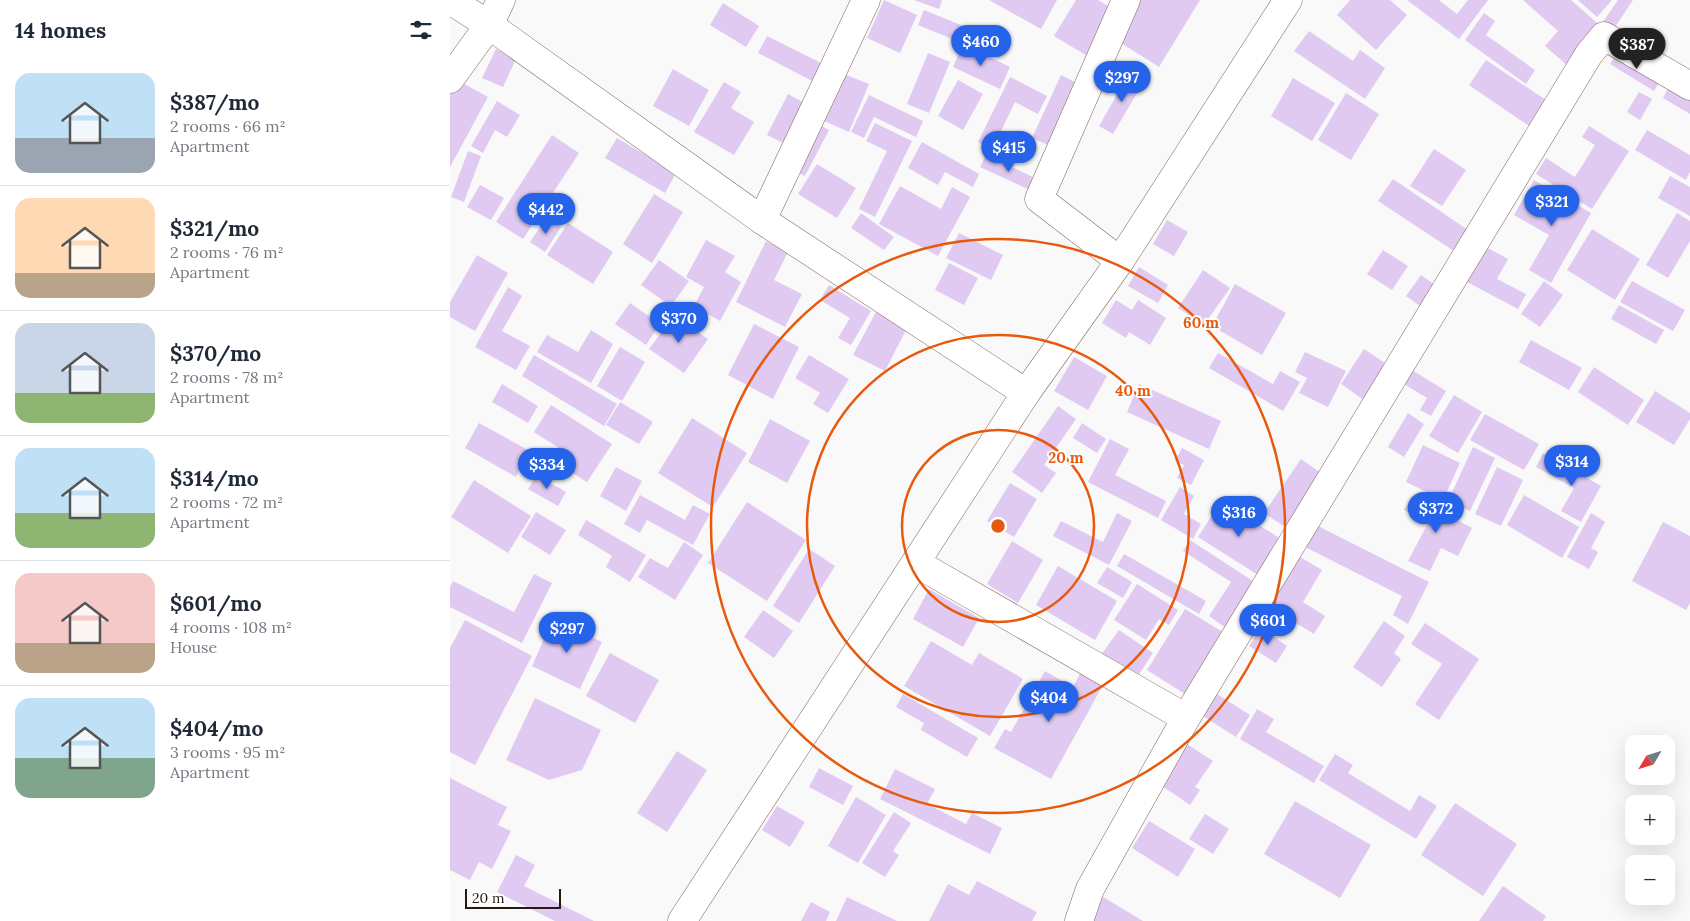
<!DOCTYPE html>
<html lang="en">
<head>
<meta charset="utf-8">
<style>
  body { margin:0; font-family:Lora,serif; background:#f6f6f7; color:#1f2937; height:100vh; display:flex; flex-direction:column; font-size:19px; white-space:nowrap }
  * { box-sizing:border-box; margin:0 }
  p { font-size:16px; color:#747a83 }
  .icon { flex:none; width:28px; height:28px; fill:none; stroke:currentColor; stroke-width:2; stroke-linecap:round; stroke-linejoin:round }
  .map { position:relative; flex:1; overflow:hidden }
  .side { display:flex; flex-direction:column; background:#fff; width:450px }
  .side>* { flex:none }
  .needle { width:32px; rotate:232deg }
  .controls { position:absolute; left:1175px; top:735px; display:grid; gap:10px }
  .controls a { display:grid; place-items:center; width:50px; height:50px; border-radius:10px; background:#fff; box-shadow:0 5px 20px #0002; font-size:25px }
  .scale { position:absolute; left:15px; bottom:12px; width:96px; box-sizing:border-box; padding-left:5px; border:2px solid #261813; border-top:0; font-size:14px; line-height:18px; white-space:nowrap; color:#261813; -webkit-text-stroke:4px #fff; paint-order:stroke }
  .price { position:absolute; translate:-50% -42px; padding:0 11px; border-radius:18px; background:#2563eb; color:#fff; font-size:16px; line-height:32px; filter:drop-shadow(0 1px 2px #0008) }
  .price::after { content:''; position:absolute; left:50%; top:30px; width:15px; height:11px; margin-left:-8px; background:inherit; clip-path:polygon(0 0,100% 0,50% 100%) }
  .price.current { background:#222; color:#fff }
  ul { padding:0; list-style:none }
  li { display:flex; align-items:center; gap:15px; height:125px; padding:0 15px }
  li+li { border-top:1px solid #e0e1e3 }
  li span { display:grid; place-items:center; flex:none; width:140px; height:100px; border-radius:15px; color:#555 }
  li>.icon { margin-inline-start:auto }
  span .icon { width:60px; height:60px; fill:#fffc; stroke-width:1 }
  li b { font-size:21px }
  h2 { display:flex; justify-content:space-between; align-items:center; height:60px; padding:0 15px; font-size:21px }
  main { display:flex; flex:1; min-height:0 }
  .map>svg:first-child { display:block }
  .building { fill:#e0caf1 }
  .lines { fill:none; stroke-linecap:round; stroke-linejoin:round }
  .minor-casing { stroke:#876458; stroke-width:29 }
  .minor { stroke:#fff; stroke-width:28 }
  .ring { fill:none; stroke:#e8590c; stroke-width:2.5 }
  .centre { fill:#e8590c; stroke:#fff; stroke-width:2.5 }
  .ring-label { font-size:15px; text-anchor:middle; font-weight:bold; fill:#e8590c; stroke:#fff; stroke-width:4; stroke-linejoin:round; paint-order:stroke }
</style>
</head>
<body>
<main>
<section class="side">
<h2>14 homes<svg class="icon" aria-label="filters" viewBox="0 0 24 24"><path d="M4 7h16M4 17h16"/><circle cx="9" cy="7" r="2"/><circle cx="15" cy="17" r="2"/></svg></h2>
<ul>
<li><span style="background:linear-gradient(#bfe0f5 65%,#9aa5b1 0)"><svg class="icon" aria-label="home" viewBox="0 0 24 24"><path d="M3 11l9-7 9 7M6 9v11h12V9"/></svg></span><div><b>$387/mo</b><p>2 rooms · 66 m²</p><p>Apartment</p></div></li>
<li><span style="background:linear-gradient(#ffd9b3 75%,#b9a48a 0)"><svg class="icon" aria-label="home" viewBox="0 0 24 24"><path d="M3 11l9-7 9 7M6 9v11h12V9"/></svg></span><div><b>$321/mo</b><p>2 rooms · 76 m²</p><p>Apartment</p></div></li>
<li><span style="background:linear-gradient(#c9d6e8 70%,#8fb573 0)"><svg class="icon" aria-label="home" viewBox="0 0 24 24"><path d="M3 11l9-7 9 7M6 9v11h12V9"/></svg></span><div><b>$370/mo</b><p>2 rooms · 78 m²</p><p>Apartment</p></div></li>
<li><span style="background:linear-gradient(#bfe0f5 65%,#8fb573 0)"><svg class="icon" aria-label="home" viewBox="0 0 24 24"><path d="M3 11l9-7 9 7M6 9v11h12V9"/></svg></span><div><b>$314/mo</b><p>2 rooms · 72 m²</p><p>Apartment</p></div></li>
<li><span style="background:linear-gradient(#f6c9c9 70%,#b9a48a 0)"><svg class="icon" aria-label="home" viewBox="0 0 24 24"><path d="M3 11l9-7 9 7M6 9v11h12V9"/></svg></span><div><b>$601/mo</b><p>4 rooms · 108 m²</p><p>House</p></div></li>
<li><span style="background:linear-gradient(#bfe0f5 60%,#7fa58c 0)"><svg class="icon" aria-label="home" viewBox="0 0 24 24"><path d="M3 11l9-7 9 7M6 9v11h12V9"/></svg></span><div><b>$404/mo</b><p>3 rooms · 95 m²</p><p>Apartment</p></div></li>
</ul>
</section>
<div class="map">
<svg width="1240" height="921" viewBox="0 0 1240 921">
  <rect width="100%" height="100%" fill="#f9f9f9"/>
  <g class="building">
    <path d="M 434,0 L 467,15 L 450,53 L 417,38 Z"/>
    <path d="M 464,0 L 492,0 L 489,9 Z"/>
    <path d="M 539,0 L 607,0 L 591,29 Z"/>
    <path d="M 626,0 L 648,0 L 666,11 L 639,57 L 604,36 Z"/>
    <path d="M 687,0 L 750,0 L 709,67 L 663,38 Z"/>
    <path d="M 900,0 L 940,0 L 957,15 L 926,50 L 887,15 Z"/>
    <path d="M 957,0 L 989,0 L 1007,14 L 1018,0 L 1038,0 L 1009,39 Z"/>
    <path d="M 1073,0 L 1121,0 L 1153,28 L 1119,67 L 1095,46 L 1108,31 Z"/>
    <path d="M 1128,0 L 1162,0 L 1147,17 Z"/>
    <path d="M 1168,0 L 1183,0 L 1163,30 L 1152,23 Z"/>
    <path d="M 273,3 L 309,26 L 296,47 L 260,25 Z"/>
    <path d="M 474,10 L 555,43 L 549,58 L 468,25 Z"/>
    <path d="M 1034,13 L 1045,21 L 1036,35 L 1085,70 L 1076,84 L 1015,40 Z"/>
    <path d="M 859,31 L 903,61 L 910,50 L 935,68 L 915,99 L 844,51 Z"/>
    <path d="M 317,36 L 379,67 L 370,85 L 308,53 Z"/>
    <path d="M 513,44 L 560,67 L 550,89 L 503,67 Z"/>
    <path d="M 1170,48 L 1214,75 L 1204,91 L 1160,64 Z"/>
    <path d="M 46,49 L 66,59 L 53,87 L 32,78 Z"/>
    <path d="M 478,53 L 500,62 L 479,113 L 457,104 Z"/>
    <path d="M 1036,60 L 1099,102 L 1082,128 L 1019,85 Z"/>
    <path d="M 223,69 L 259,90 L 239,126 L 203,106 Z"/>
    <path d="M 680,72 L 694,81 L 663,134 L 649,126 Z"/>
    <path d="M 392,73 L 419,84 L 399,132 L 372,120 Z"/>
    <path d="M 611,75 L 629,84 L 600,146 L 582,138 Z"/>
    <path d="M 560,77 L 597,96 L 588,114 L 565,102 L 542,150 L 528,142 Z"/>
    <path d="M 843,78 L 885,103 L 862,141 L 821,116 Z"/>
    <path d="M 7,80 L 38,97 L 0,167 L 0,94 Z"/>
    <path d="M 508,80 L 533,94 L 513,130 L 488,116 Z"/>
    <path d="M 1222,81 L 1240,91 L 1240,114 L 1213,98 Z"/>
    <path d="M 274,82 L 291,92 L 281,108 L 304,122 L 284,155 L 244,132 Z"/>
    <path d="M 1189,92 L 1202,99 L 1190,120 L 1177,112 Z"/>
    <path d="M 896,93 L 929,114 L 901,160 L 868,140 Z"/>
    <path d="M 338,94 L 358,105 L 337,145 L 317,135 Z"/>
    <path d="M 419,95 L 473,121 L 466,137 L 424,117 L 414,138 L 401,132 Z"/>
    <path d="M 47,101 L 70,115 L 57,137 L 45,130 L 33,153 L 21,146 Z"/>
    <path d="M 365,122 L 379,130 L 355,176 L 340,169 Z"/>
    <path d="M 425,123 L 462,141 L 425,217 L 409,209 L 437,151 L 416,141 Z"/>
    <path d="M 1139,126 L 1179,151 L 1142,209 L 1086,174 L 1096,158 L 1125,177 L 1145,145 L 1132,137 Z"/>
    <path d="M 1197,130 L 1240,155 L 1240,172 L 1236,180 L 1185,150 Z"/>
    <path d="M 102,135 L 129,153 L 73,239 L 46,222 Z"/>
    <path d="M 167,138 L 226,173 L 215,193 L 155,158 Z"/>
    <path d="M 472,142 L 529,174 L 523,187 L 495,172 L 488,185 L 458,168 Z"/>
    <path d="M 984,149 L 1016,170 L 992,206 L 960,186 Z"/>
    <path d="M 18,151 L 31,156 L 14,202 L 1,197 Z"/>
    <path d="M 536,155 L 587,179 L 582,191 L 530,167 Z"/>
    <path d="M 367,164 L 406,188 L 387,218 L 348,194 Z"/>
    <path d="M 1220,176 L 1240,187 L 1240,216 L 1208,198 Z"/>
    <path d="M 943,179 L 1024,234 L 1010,255 L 928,201 Z"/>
    <path d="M 1084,180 L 1141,213 L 1101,283 L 1079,270 L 1099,235 L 1064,215 Z"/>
    <path d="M 30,185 L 54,198 L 41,220 L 17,207 Z"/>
    <path d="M 450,186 L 491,209 L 502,187 L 520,197 L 488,256 L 429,224 Z"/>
    <path d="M 204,194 L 233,212 L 202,263 L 173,244 Z"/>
    <path d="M 411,213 L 444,237 L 434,250 L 401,228 Z"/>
    <path d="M 1227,213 L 1240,221 L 1240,241 L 1218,278 L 1196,265 Z"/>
    <path d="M 97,217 L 111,227 L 95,252 L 80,242 Z"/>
    <path d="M 717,220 L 738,232 L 724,256 L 703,244 Z"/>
    <path d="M 118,223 L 163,252 L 143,284 L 97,255 Z"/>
    <path d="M 1142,229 L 1190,259 L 1165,300 L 1117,270 Z"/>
    <path d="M 509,233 L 553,255 L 541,280 L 496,258 Z"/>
    <path d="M 256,240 L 285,256 L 275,272 L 291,282 L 270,321 L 244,306 L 254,287 L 236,277 Z"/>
    <path d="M 316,241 L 338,252 L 324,280 L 352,294 L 335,327 L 286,302 Z"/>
    <path d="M 1036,247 L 1058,259 L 1047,279 L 1076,294 L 1068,309 L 1017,282 Z"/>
    <path d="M 933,250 L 958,266 L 942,290 L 917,274 Z"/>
    <path d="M 27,255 L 58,273 L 25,331 L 0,317 L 0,302 Z"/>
    <path d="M 209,260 L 239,281 L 221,306 L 191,285 Z"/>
    <path d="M 499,263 L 528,278 L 514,305 L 485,290 Z"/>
    <path d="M 689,267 L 718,285 L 708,303 L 678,286 Z"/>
    <path d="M 753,270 L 780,288 L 754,325 L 728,308 Z"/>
    <path d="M 971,275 L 992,290 L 977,311 L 956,296 Z"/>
    <path d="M 1094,281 L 1113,295 L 1090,327 L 1071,314 Z"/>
    <path d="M 1182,281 L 1235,310 L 1223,331 L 1170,302 Z"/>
    <path d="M 785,284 L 836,313 L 812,355 L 762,326 Z"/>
    <path d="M 379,285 L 421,311 L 401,345 L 388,338 L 400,318 L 370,300 Z"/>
    <path d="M 58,287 L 72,296 L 52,331 L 80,346 L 66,370 L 25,347 Z"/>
    <path d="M 666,300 L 682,310 L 688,300 L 716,318 L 700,345 L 679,332 L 676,338 L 652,323 Z"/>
    <path d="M 180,303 L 210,324 L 196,345 L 165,324 Z"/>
    <path d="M 1169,305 L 1214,330 L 1206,344 L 1161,319 Z"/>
    <path d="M 427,310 L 458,326 L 435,371 L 403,355 Z"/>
    <path d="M 224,315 L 258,339 L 234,373 L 199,349 Z"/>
    <path d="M 304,324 L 349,347 L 323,399 L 278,375 Z"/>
    <path d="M 141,330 L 163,344 L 141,383 L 87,352 L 97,335 L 128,352 Z"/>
    <path d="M 1081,340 L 1132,368 L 1119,390 L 1069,362 Z"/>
    <path d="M 170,347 L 195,362 L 172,401 L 147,386 Z"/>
    <path d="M 914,349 L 944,369 L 921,405 L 891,384 Z"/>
    <path d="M 855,352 L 896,371 L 878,407 L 849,393 L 857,378 L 845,372 Z"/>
    <path d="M 768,353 L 823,384 L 830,371 L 850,382 L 833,411 L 759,368 Z"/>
    <path d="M 84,355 L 167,404 L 154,426 L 72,376 Z"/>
    <path d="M 359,355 L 399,379 L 378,413 L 363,404 L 370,393 L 345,378 Z"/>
    <path d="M 624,357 L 657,376 L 638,410 L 604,391 Z"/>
    <path d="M 1144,367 L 1194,400 L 1178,425 L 1128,392 Z"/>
    <path d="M 962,370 L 996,391 L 981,416 L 970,410 L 977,398 L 954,384 Z"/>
    <path d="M 52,384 L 88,406 L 78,423 L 42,402 Z"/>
    <path d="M 689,384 L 771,421 L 759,449 L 677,412 Z"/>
    <path d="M 1205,391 L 1240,413 L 1240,419 L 1224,445 L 1186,422 Z"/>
    <path d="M 1004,395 L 1032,412 L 1008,453 L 979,436 Z"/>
    <path d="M 170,402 L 203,422 L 189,444 L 156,425 Z"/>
    <path d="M 101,405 L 162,444 L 137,482 L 113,467 L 120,455 L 84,432 Z"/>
    <path d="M 608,406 L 626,419 L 594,465 L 606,473 L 592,493 L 562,472 Z"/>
    <path d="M 958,413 L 974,424 L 954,457 L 938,447 Z"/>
    <path d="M 1035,414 L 1089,444 L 1074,470 L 1020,440 Z"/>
    <path d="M 242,418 L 297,453 L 263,507 L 208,473 Z"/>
    <path d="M 320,419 L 360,441 L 337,483 L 298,462 Z"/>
    <path d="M 29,423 L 80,451 L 66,477 L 15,448 Z"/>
    <path d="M 632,423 L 656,439 L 647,453 L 623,438 Z"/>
    <path d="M 660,439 L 679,449 L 665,475 L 716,501 L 708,518 L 638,482 Z"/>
    <path d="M 973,445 L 1010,463 L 993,500 L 956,482 Z"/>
    <path d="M 1023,447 L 1045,458 L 1020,511 L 998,501 Z"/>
    <path d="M 732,448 L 754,460 L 741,485 L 727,478 L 734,465 L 725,461 Z"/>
    <path d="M 1093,453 L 1151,486 L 1131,522 L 1111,511 L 1124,488 L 1086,467 Z"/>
    <path d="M 851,459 L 874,475 L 838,529 L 814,513 Z"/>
    <path d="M 166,467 L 192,481 L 176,511 L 150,496 Z"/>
    <path d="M 1047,467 L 1073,480 L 1051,526 L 1025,514 Z"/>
    <path d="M 87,475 L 116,492 L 108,506 L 78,489 Z"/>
    <path d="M 24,480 L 81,516 L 58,553 L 1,517 Z"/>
    <path d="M 560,483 L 587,499 L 564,537 L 537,521 Z"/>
    <path d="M 730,487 L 744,496 L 734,514 L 751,524 L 743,539 L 711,520 Z"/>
    <path d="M 190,495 L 235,520 L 243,505 L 260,514 L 243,545 L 197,520 L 190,533 L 174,524 Z"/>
    <path d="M 1074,495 L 1129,527 L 1112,558 L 1057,525 Z"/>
    <path d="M 962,496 L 1022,528 L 1008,556 L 991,548 L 980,571 L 958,561 L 978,523 L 954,510 Z"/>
    <path d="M 771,501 L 831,539 L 808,575 L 748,537 Z"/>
    <path d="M 297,502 L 356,540 L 317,601 L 258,563 Z"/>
    <path d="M 86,512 L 116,530 L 100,555 L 71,537 Z"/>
    <path d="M 667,513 L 682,521 L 659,565 L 603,536 L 611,521 L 653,542 Z"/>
    <path d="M 1141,513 L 1155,522 L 1141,548 L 1148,552 L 1139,569 L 1117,557 Z"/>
    <path d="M 136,520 L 196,555 L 180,582 L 156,567 L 162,556 L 128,535 Z"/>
    <path d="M 1213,522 L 1240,536 L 1240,603 L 1236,610 L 1182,581 Z"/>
    <path d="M 866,525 L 979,582 L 958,624 L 943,615 L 952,596 L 855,547 Z"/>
    <path d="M 740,540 L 806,583 L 776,628 L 759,616 L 781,582 L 733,551 Z"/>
    <path d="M 562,541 L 593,560 L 568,603 L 537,584 Z"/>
    <path d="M 234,542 L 253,555 L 225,600 L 188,577 L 200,558 L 218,568 Z"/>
    <path d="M 359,549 L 385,566 L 349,623 L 323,606 Z"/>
    <path d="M 674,554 L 756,601 L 749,614 L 667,566 Z"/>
    <path d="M 845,554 L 872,570 L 853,602 L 875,616 L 864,634 L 815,604 Z"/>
    <path d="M 608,566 L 667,601 L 645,640 L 586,605 Z"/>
    <path d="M 657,567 L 682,582 L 673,598 L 647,583 Z"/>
    <path d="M 84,574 L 102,583 L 72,643 L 0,607 L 0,587 L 3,581 L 64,612 Z"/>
    <path d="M 687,584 L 728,610 L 719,625 L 709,619 L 696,640 L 664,620 Z"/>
    <path d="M 479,589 L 529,618 L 513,647 L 463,619 Z"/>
    <path d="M 735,609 L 776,634 L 738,696 L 697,670 Z"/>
    <path d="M 313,610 L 343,631 L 324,658 L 294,637 Z"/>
    <path d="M 103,619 L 152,642 L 130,689 L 82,666 Z"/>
    <path d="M 15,620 L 82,656 L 25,765 L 0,752 L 0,648 Z"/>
    <path d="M 934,621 L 955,636 L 944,653 L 951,659 L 932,687 L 903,667 Z"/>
    <path d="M 975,623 L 1029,659 L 989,720 L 965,704 L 992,664 L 961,644 Z"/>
    <path d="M 811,628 L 837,646 L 826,663 L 799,646 Z"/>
    <path d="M 669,630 L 703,653 L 686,679 L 651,655 Z"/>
    <path d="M 481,641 L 522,665 L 529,653 L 573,679 L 540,736 L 454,686 Z"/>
    <path d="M 160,653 L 209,680 L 185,723 L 136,696 Z"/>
    <path d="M 595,671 L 623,687 L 631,672 L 653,685 L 601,779 L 544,748 L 555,729 L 561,732 Z"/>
    <path d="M 453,694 L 528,738 L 517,757 L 471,730 L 474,723 L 446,707 Z"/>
    <path d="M 767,694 L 800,715 L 786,737 L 753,716 Z"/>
    <path d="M 85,698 L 151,730 L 132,770 L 99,780 L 56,760 Z"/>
    <path d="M 807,709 L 824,719 L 816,732 L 874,766 L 864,783 L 790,739 Z"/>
    <path d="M 737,744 L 763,761 L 745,787 L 750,790 L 740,805 L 709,784 Z"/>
    <path d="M 227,751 L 257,770 L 217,832 L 187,813 Z"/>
    <path d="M 885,754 L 903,765 L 898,773 L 960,811 L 969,795 L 987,806 L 966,839 L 869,780 Z"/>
    <path d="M 369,768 L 403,786 L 393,805 L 359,787 Z"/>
    <path d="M 445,769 L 485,789 L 477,804 L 516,824 L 522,813 L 552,828 L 540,854 L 430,799 Z"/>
    <path d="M 0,778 L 57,807 L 48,825 L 61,831 L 42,869 L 29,862 L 20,880 L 0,870 Z"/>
    <path d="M 406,797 L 436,815 L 408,863 L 378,846 Z"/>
    <path d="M 845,801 L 921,845 L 890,898 L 814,854 Z"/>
    <path d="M 1005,803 L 1067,844 L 1033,896 L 971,855 Z"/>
    <path d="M 327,806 L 355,822 L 340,847 L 312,830 Z"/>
    <path d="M 444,812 L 461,823 L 443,851 L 449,855 L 435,877 L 412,863 Z"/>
    <path d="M 755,814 L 779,829 L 763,854 L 739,839 Z"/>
    <path d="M 699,821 L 745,849 L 728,877 L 682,848 Z"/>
    <path d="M 66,855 L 85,865 L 74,886 L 144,921 L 105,921 L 47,892 Z"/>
    <path d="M 527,881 L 587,912 L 582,921 L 479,921 L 498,884 L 519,895 Z"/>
    <path d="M 1053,886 L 1096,916 L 1093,921 L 1029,921 Z"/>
    <path d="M 650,895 L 693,921 L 639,921 Z"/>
    <path d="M 397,897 L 447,921 L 386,921 Z"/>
    <path d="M 361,902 L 380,912 L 376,921 L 351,921 Z"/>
  </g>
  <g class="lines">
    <g class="minor-casing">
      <g id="minor">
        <path d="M 0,0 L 39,25 L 312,220 L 576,393"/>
        <path d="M 0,79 L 39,25 L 51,0"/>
        <path d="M 312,220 L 416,0"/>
        <path d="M 670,261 L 589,199 L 676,0"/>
        <path d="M 466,563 L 736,718"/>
        <path d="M 232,921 L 576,393 L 670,261 L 838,0"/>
        <path d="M 629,921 L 640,889 L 736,718 L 1139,54 L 1154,36 L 1240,86"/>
      </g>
    </g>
    <use href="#minor" class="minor"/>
  </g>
  <g class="ring">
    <circle cx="548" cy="526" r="96"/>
    <circle cx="548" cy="526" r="191"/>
    <circle cx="548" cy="526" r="287"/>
  </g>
  <circle cx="548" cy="526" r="8" class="centre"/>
  <g class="ring-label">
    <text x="751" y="328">60 m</text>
    <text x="683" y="396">40 m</text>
    <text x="616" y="463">20 m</text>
  </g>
</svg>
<div class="controls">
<a><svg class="needle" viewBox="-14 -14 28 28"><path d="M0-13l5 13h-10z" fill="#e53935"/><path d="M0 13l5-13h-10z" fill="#747a83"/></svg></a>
<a>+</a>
<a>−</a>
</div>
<div class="scale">20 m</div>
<b class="price" style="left:531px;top:67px">$460</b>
<b class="price current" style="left:1187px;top:70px">$387</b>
<b class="price" style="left:672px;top:103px">$297</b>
<b class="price" style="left:559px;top:173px">$415</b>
<b class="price" style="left:1102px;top:227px">$321</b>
<b class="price" style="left:96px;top:235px">$442</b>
<b class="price" style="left:229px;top:344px">$370</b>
<b class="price" style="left:1122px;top:487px">$314</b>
<b class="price" style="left:97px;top:490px">$334</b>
<b class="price" style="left:986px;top:534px">$372</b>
<b class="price" style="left:789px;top:538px">$316</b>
<b class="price" style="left:818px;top:646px">$601</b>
<b class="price" style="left:117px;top:654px">$297</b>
<b class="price" style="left:599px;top:723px">$404</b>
</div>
</main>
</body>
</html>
